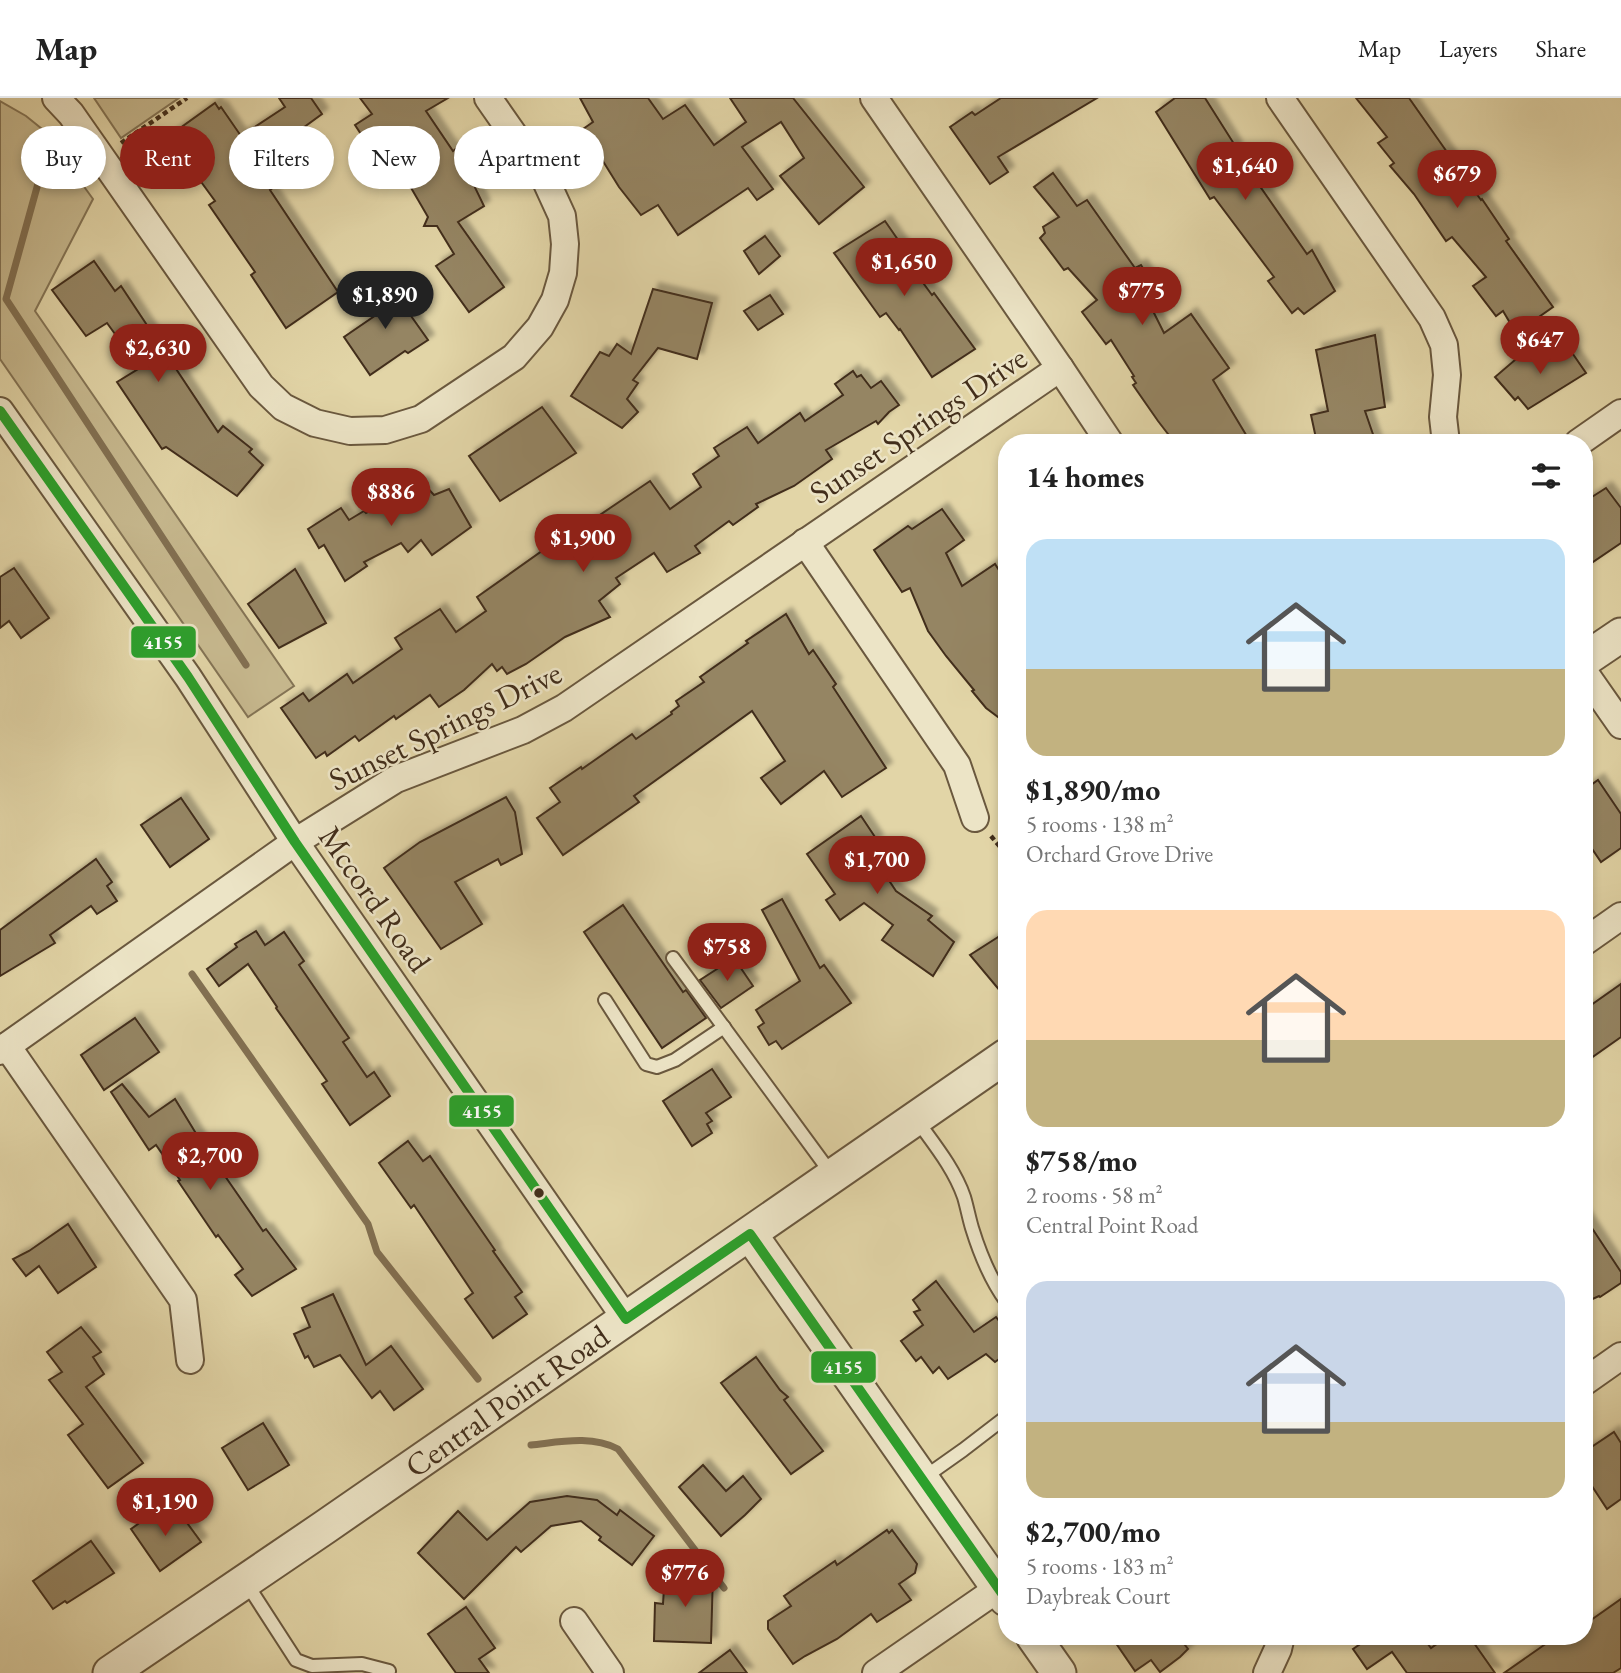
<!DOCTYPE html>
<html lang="en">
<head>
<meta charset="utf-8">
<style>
  body { margin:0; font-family:"EB Garamond",serif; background:#f6f6f6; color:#222; height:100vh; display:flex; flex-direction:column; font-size:26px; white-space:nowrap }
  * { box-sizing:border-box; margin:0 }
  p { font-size:23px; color:#767676 }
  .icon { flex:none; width:38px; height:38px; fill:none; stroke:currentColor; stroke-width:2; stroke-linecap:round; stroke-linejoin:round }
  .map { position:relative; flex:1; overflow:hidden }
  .details { position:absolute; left:998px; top:336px; width:595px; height:1211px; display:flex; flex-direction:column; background:#fff; border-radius:28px; box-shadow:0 4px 10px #0003 }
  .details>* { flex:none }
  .top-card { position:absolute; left:21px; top:28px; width:665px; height:63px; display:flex; gap:14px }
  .price { position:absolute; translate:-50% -60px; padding:0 16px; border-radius:24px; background:#8f2418; color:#fff; font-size:23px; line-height:46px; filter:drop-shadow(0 2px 4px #0008) }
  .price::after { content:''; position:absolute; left:50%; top:42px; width:21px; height:16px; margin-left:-10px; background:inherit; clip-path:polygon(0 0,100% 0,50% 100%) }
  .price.selected { background:#222; color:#fff }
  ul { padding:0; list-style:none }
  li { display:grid; align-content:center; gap:14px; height:371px; padding:0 28px }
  li span { display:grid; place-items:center; height:217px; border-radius:21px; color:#555 }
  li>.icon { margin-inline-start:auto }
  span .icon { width:126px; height:126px; fill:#fffc; stroke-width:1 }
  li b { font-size:30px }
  h2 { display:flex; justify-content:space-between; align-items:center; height:84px; padding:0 28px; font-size:30px }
  .tag { padding:0 24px; border-radius:32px; background:#fff; box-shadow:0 4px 10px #0003; font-size:24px; line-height:63px }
  .tag.selected { background:#8f2418; color:#fff }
  header { display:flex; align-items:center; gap:42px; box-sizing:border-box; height:98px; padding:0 35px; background:#fff; border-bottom:2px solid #e0e0e0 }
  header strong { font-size:33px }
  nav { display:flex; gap:38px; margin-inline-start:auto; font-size:24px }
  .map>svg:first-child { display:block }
  .green { fill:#c7b98f; stroke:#847455; stroke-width:2 }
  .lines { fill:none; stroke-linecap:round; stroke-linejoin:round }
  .stream { stroke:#827052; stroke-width:7 }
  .building { fill:#958564; stroke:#422e1b; stroke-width:2; filter:url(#shadow) }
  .service-casing { stroke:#6a583e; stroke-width:16 }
  .minor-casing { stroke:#6a583e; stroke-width:30 }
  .tertiary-casing { stroke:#6a583e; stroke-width:37 }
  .path { stroke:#422e1b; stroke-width:4.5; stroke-dasharray:5 3.5; stroke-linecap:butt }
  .service { stroke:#ece4c6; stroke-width:12 }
  .minor { stroke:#ece4c6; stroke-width:26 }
  .tertiary { stroke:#ece4c6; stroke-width:33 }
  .bus-1-casing { stroke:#ece4c6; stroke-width:16 }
  .bus-1 { stroke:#2ca02c; stroke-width:10 }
  .bus-dot { fill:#422e1b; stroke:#ece4c6; stroke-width:2.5 }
  .labels { text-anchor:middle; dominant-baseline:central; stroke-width:5; stroke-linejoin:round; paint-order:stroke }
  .street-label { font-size:32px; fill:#422e1b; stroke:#ece4c6 }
  .line-badge { stroke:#ece4c6; stroke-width:2.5 }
  .badge-label { font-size:19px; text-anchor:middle; font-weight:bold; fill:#fff }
</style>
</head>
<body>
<header>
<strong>Map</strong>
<nav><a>Map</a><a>Layers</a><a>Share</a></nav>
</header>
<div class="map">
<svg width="1621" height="1575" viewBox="0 0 1621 1575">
  <defs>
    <filter id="shadow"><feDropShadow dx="6" dy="-6" stdDeviation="2" flood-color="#0004"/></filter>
  </defs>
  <rect width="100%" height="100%" fill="#e2d5a7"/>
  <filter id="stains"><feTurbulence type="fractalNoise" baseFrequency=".00286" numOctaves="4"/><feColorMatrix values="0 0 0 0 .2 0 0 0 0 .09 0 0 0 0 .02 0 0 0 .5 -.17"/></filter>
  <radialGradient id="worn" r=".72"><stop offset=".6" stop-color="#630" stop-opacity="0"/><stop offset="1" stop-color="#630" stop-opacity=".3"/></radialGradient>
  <g class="green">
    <path d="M 94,0 L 179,0 L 121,40 Z"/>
    <path d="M 0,3 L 26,18 L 42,31 L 93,101 L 35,213 L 294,588 L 248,619 L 0,261 Z"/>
  </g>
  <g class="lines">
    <g class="stream">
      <path d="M 39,82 L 6,201 L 246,567"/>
      <path d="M 192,876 L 368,1126 L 377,1154 L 478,1281"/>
      <path d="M 531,1347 C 560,1344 591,1337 618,1351 L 724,1490"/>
    </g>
  </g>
  <g class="building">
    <path d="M 279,0 L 311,0 L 322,16 L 292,38 L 310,63 L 270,92 L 338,194 L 286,230 L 251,177 L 255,174 L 209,107 L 215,103 L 180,55 L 174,59 L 162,43 L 215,5 L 219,11 L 221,9 L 241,38 L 285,9 Z"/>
    <path d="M 360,0 L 448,0 L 426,13 L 453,53 L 457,50 L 473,74 L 469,77 L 484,108 L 458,124 L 504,189 L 469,214 L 436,168 L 454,156 L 437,128 L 424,128 L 428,119 L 396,64 L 377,77 L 367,61 L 374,56 L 355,27 L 372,16 Z"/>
    <path d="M 580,0 L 648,0 L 663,21 L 685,7 L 714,47 L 746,24 L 730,0 L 793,0 L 864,89 L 819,126 L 780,78 L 804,60 L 781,24 L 742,49 L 773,91 L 757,102 L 748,90 L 678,137 L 658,107 L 641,117 L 619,89 L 583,31 L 593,24 Z"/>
    <path d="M 1001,0 L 1097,0 L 998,59 L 1008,74 L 990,86 L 950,29 L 972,14 L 975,17 Z"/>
    <path d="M 1175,0 L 1205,0 L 1236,49 L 1234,51 L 1307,156 L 1312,152 L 1335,193 L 1304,216 L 1298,210 L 1292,215 L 1268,183 L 1274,179 L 1214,99 L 1210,101 L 1156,14 Z"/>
    <path d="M 1356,0 L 1409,0 L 1466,81 L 1481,102 L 1482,101 L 1509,141 L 1506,143 L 1553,209 L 1516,235 L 1503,213 L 1496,218 L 1473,188 L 1486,179 L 1452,139 L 1446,143 L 1414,96 L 1390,68 L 1394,65 L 1378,45 L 1387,39 Z"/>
    <path d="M 1053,75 L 1077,108 L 1087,102 L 1135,170 L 1141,167 L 1153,186 L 1143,193 L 1164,235 L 1191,216 L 1229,270 L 1213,282 L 1251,345 L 1175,345 L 1158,323 L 1133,287 L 1136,285 L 1132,279 L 1134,278 L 1111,242 L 1106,246 L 1082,214 L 1097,202 L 1068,170 L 1064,172 L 1040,140 L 1045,135 L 1043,129 L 1059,119 L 1034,89 Z"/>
    <path d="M 885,123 L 903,149 L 899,152 L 932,197 L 934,195 L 975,251 L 932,279 L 900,231 L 899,232 L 886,215 L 880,219 L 834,155 Z"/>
    <path d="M 765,138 L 780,158 L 759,176 L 744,153 Z"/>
    <path d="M 94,163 L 115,193 L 121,188 L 218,334 L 223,328 L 252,351 L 249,354 L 263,367 L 237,398 L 166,349 L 162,351 L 117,284 L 138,271 L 120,233 L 115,236 L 107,225 L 86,238 L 52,192 Z"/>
    <path d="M 387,184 L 428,242 L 408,255 L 405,253 L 370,277 L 344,239 L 376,217 L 364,200 Z"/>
    <path d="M 653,191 L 712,205 L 697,261 L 658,250 L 633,282 L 638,285 L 627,301 L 638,314 L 622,330 L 571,298 L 600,254 L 609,258 L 617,246 L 631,256 Z"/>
    <path d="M 770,197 L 783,216 L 758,232 L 744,213 Z"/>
    <path d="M 1375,237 L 1385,309 L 1365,313 L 1376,345 L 1317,345 L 1311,317 L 1328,313 L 1316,252 Z"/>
    <path d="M 1566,246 L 1586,275 L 1528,311 L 1518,299 L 1515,302 L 1495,279 L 1529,250 L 1540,265 Z"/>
    <path d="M 853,273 L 857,279 L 861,277 L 871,290 L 881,283 L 899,307 L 889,314 L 878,326 L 876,323 L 826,352 L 832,361 L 794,388 L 756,406 L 758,409 L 733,427 L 729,423 L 695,448 L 700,455 L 667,474 L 654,455 L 616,480 L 620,486 L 599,503 L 610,519 L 565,539 L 526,566 L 507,576 L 502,569 L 497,573 L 492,566 L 464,592 L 439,609 L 430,597 L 396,621 L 394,618 L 359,643 L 355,638 L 327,658 L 325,654 L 316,660 L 281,610 L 303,595 L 309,603 L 347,576 L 353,585 L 402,551 L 395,540 L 440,511 L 456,534 L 486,513 L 477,499 L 580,426 L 582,429 L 650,383 L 670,411 L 701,389 L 693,376 L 719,358 L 714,350 L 747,329 L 758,345 L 800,315 L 805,323 L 843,297 L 835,286 Z"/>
    <path d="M 542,309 L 576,355 L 500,403 L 469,358 Z"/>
    <path d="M 422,384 L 434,397 L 449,391 L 471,429 L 432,457 L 421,442 L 408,454 L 401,445 L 364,464 L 367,468 L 345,483 L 324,447 L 319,450 L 308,431 L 341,410 L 349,422 L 364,413 L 366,415 Z"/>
    <path d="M 1606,390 L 1621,410 L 1621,445 L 1584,470 L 1584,404 Z"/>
    <path d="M 942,411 L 964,442 L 946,455 L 962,488 L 995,466 L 1006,483 L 1006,625 L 986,610 L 972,593 L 974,592 L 946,558 L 928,533 L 910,490 L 902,494 L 874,452 L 908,428 L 912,431 Z"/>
    <path d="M 14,470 L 49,520 L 21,540 L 9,523 L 0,530 L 0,479 Z"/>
    <path d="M 295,471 L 326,525 L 279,550 L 248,506 Z"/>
    <path d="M 786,516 L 809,556 L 813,552 L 836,586 L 833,589 L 886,670 L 842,699 L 824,673 L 781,706 L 761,680 L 785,663 L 752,613 L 634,698 L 639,704 L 563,757 L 537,720 L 560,704 L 550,690 L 581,669 L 582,671 L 632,636 L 636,641 L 672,616 L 671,614 L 679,608 L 676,603 L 704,584 L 700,579 L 748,545 L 746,543 Z"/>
    <path d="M 1598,682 L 1621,716 L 1621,750 L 1601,764 L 1584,739 L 1584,692 Z"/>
    <path d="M 506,699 L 515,714 L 522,756 L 501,767 L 498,761 L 455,784 L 482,826 L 441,851 L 384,770 L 420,744 Z"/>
    <path d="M 181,700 L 209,741 L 170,769 L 141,727 Z"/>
    <path d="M 861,718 L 877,742 L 867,749 L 896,793 L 932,818 L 928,822 L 954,844 L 933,878 L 882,842 L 893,827 L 864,805 L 840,822 L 826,802 L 835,796 L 807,756 Z"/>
    <path d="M 96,761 L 112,784 L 107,788 L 117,803 L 97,816 L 91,808 L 50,837 L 55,845 L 0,878 L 0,832 Z"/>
    <path d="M 782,801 L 820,870 L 824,867 L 851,905 L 782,951 L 776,943 L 769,947 L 758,929 L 764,925 L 756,912 L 800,883 L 762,812 Z"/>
    <path d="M 623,807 L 683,894 L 686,892 L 706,920 L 662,950 L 584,834 Z"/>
    <path d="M 256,833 L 265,847 L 284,834 L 304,863 L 299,867 L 349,940 L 343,944 L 367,979 L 374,974 L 390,998 L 350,1027 L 322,986 L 327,983 L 276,910 L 277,909 L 248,866 L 219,888 L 207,871 L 237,849 L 235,846 Z"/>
    <path d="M 1006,834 L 1006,900 L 970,857 Z"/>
    <path d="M 734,860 L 753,888 L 721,910 L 700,882 Z"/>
    <path d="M 1621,886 L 1621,939 L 1584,965 L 1584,912 Z"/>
    <path d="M 135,920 L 159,954 L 104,992 L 81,957 Z"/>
    <path d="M 712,971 L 731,999 L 706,1015 L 712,1023 L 707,1026 L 712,1035 L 692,1048 L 663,1003 Z"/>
    <path d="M 122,986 L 149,1019 L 175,1001 L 200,1042 L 263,1133 L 266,1131 L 296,1171 L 252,1198 L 235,1177 L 243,1171 L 218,1137 L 216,1139 L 178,1083 L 180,1082 L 156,1047 L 149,1052 L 111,994 Z"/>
    <path d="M 408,1043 L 423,1063 L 430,1058 L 495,1152 L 493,1153 L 522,1194 L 515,1199 L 527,1216 L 493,1240 L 465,1201 L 473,1195 L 414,1107 L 411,1110 L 379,1065 Z"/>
    <path d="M 1584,1118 L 1621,1174 L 1621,1185 L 1600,1199 L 1599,1198 L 1584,1205 Z"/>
    <path d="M 68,1126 L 96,1169 L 58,1195 L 39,1168 L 26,1178 L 13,1161 L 29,1153 Z"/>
    <path d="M 936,1183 L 974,1234 L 996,1219 L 1006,1232 L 1006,1256 L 995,1264 L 986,1256 L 948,1281 L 939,1269 L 933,1275 L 921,1259 L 916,1263 L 901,1243 L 923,1227 L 914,1214 L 920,1212 L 913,1202 Z"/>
    <path d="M 333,1196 L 366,1267 L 391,1248 L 423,1291 L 394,1312 L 380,1293 L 372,1300 L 340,1257 L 314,1269 L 308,1258 L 305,1260 L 294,1236 L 310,1229 L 302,1210 Z"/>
    <path d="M 81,1229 L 101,1254 L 93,1259 L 104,1276 L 86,1289 L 143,1365 L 108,1390 L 68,1337 L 83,1326 L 49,1282 L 62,1274 L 47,1254 Z"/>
    <path d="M 756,1259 L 780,1292 L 788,1299 L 784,1302 L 823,1353 L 791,1376 L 721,1285 Z"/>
    <path d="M 263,1325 L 289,1367 L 248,1392 L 222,1350 Z"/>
    <path d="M 1614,1334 L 1621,1345 L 1621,1401 L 1607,1411 L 1584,1376 L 1584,1354 Z"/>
    <path d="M 703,1367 L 726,1393 L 743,1378 L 761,1401 L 745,1417 L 721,1438 L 679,1389 Z"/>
    <path d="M 567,1398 L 597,1402 L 617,1417 L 620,1412 L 654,1438 L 632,1467 L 599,1442 L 601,1439 L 581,1423 L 551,1428 L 521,1454 L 516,1449 L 464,1501 L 418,1455 L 458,1413 L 487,1442 L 530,1404 Z"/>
    <path d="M 162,1409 L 173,1425 L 182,1418 L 201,1444 L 160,1473 L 131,1431 Z"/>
    <path d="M 887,1432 L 889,1435 L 892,1432 L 917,1466 L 915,1475 L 899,1486 L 911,1502 L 877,1524 L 871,1516 L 837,1541 L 805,1558 L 793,1566 L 768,1531 L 768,1523 L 791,1508 L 784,1498 L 835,1463 L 837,1467 Z"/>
    <path d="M 91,1443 L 114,1475 L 67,1505 L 65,1503 L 53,1511 L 33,1483 Z"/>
    <path d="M 665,1475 L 713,1476 L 711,1545 L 654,1543 L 655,1505 L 663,1506 Z"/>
    <path d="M 1621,1501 L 1621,1570 L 1613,1575 L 1504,1575 L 1557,1538 L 1584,1538 L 1584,1527 Z"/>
    <path d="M 466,1509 L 495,1550 L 479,1561 L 489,1575 L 456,1575 L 428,1536 Z"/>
    <path d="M 1111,1538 L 1178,1538 L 1188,1551 L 1180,1559 L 1160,1574 L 1151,1562 L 1135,1573 Z"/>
    <path d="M 1372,1538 L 1422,1538 L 1431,1550 L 1448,1538 L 1469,1538 L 1495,1575 L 1407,1575 L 1392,1554 L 1367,1571 L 1353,1551 Z"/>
    <path d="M 730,1552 L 747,1575 L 699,1575 Z"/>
  </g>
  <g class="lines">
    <g class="service-casing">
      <g id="service">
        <path d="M 673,860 L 833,1078"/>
        <path d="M 605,902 L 646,966 L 657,969 L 675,962 L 724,929"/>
        <path d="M 916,1021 C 933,1045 954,1070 964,1099 C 967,1109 969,1120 972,1130 C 980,1156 990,1181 1006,1203"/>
        <path d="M 922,1381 L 963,1352 L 1006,1319"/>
        <path d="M 245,1483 L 296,1562 L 312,1568 L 362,1566 L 389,1573"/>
      </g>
    </g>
    <g class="minor-casing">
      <g id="minor">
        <path d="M 56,0 L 71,16 L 261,288 L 283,309 L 315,325 L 350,333 L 385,332 L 421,321 L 514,259 L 540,229 L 555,202 L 563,175 L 565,146 L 562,118 L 546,83 L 488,0"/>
        <path d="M 874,0 L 1060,270 L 1110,345"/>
        <path d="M 1280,0 L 1432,220 L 1444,247 L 1447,277 L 1443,319 L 1446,345"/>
        <path d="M 0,313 L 188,579 L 295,744 L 626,1221"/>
        <path d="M 1578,345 L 1621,315"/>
        <path d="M 805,444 L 957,667 L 975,720"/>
        <path d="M 1584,574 L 1621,627"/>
        <path d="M 1584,844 L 1621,818"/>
        <path d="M 7,948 L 183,1202 L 190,1262"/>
        <path d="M 0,953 L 295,744 L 396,681 L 523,632 L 564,610 L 1060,270"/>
        <path d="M 1584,1284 L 1621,1258"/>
        <path d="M 574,1523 L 610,1575"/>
        <path d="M 876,1575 L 999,1490"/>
        <path d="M 1267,1575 L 1278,1551 L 1281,1538"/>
      </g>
    </g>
    <g class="tertiary-casing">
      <g id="tertiary">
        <path d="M 1584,562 L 1621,537"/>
        <path d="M 750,1136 L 1006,1501"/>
        <path d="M 1033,1538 L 1059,1575"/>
        <path d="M 110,1575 L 325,1429 L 1006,958"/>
      </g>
    </g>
    <g class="path">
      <path d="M 121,45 L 187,0"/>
      <path d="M 991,738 L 1006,756"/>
    </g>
    <use href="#service" class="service"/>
    <use href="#minor" class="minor"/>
    <use href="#tertiary" class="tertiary"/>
    <g class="bus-1-casing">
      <path id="bus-1" d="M 0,313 L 188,579 L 295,744 L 626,1221 L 750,1136 L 1006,1501"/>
    </g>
    <use href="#bus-1" class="bus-1"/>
  </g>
  <circle class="bus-dot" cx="539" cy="1095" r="6"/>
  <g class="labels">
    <g class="street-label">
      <text transform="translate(918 327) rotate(-34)">Sunset Springs Drive</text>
      <text transform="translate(445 628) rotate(-26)">Sunset Springs Drive</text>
      <text transform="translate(375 801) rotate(55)">Mccord Road</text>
      <text transform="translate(507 1303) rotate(-35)">Central Point Road</text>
    </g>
  </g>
  <g class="line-badge">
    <rect x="130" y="527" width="67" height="34" rx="7" fill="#2ca02c"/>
    <rect x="448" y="996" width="67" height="34" rx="7" fill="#2ca02c"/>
    <rect x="810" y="1252" width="67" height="34" rx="7" fill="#2ca02c"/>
  </g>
  <g class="badge-label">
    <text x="163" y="551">4155</text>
    <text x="482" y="1020">4155</text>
    <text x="843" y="1276">4155</text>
  </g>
  <rect width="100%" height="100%" filter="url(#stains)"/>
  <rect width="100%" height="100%" fill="url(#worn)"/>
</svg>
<b class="price" style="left:1245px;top:104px">$1,640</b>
<b class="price" style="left:1457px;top:112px">$679</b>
<b class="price" style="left:904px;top:200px">$1,650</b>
<b class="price" style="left:1142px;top:229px">$775</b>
<b class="price selected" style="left:385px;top:233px">$1,890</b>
<b class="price" style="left:1540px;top:278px">$647</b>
<b class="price" style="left:158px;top:286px">$2,630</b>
<b class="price" style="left:391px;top:430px">$886</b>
<b class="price" style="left:583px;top:476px">$1,900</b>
<b class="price" style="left:877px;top:798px">$1,700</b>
<b class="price" style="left:727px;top:885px">$758</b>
<b class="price" style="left:210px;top:1094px">$2,700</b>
<b class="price" style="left:165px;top:1440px">$1,190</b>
<b class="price" style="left:685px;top:1511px">$776</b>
<div class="top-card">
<a class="tag">Buy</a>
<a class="tag selected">Rent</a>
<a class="tag">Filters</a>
<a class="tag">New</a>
<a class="tag">Apartment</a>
</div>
<section class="details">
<h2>14 homes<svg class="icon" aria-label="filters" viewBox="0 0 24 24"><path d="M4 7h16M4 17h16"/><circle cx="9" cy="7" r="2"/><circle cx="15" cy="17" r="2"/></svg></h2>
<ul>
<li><span style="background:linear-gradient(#bfe0f5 60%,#c2b280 0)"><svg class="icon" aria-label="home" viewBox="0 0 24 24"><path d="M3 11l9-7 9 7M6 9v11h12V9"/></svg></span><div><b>$1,890/mo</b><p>5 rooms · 138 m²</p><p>Orchard Grove Drive</p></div></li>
<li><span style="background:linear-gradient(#ffd9b3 60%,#c2b280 0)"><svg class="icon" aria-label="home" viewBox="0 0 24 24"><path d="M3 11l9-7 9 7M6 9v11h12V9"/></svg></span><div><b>$758/mo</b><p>2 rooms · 58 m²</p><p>Central Point Road</p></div></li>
<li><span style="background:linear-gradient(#c9d6e8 65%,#c2b280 0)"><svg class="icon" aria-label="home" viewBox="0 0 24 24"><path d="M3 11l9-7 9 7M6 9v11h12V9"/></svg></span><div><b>$2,700/mo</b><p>5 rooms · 183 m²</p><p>Daybreak Court</p></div></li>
</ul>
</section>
</div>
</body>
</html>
